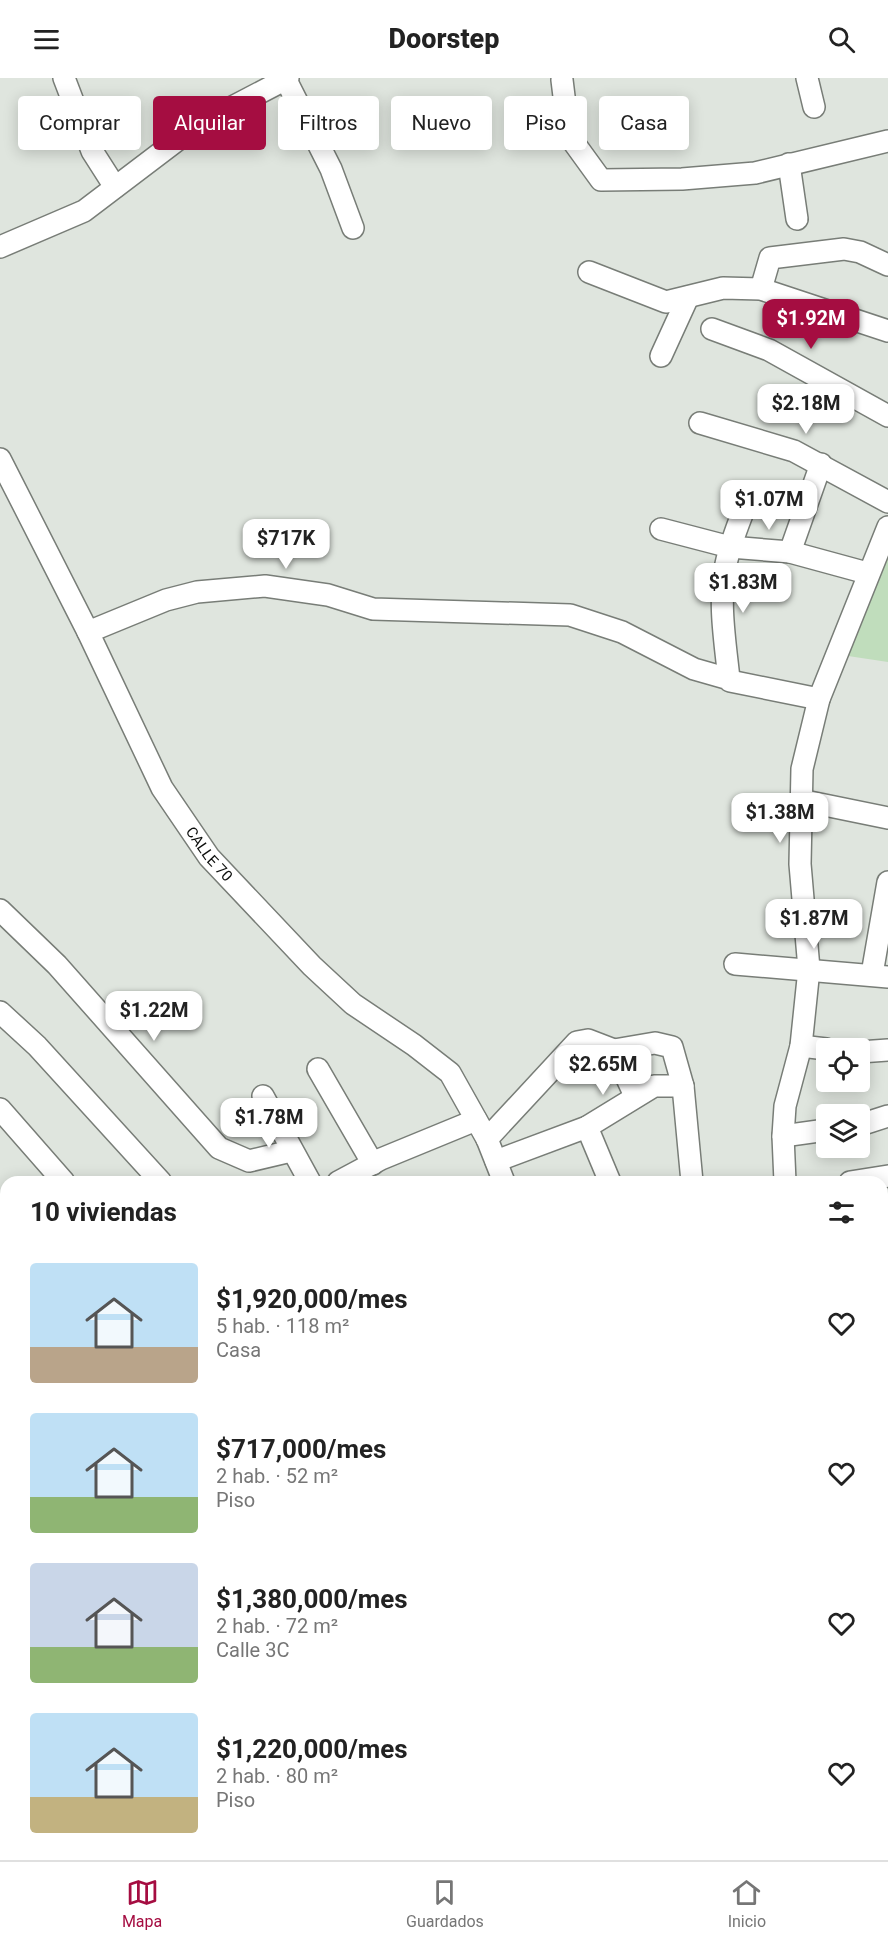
<!DOCTYPE html>
<html lang="es">
<head>
<meta charset="utf-8">
<style>
  body { margin:0; font-family:Roboto,sans-serif; background:#f6f6f6; color:#222; height:100vh; display:flex; flex-direction:column; font-size:22px; white-space:nowrap }
  * { box-sizing:border-box; margin:0 }
  p { font-size:20px; color:#767676 }
  .icon { flex:none; width:33px; height:33px; fill:none; stroke:currentColor; stroke-width:2; stroke-linecap:round; stroke-linejoin:round }
  .map { position:relative; flex:1; overflow:hidden }
  .drawer { position:absolute; left:0px; top:1098px; width:888px; height:684px; display:flex; flex-direction:column; background:#fff; border-radius:18px 18px 0 0; box-shadow:0 3px 15px #0003 }
  .drawer>* { flex:none }
  .banner { position:absolute; left:18px; top:18px; width:852px; height:54px; display:flex; gap:12px }
  .buttons { position:absolute; left:816px; top:960px; display:grid; gap:12px }
  .buttons a { display:grid; place-items:center; width:54px; height:54px; border-radius:6px; background:#fff; box-shadow:0 3px 15px #0003; font-size:30px }
  .price { position:absolute; translate:-50% -51px; padding:0 14px; border-radius:12px; background:#fff; color:#222; font-size:20px; line-height:39px; filter:drop-shadow(0 2px 3px #0008) }
  .price::after { content:''; position:absolute; left:50%; top:36px; width:18px; height:14px; margin-left:-9px; background:inherit; clip-path:polygon(0 0,100% 0,50% 100%) }
  .price.current { background:#a50d41; color:#fff }
  ul { padding:0; list-style:none }
  li { display:flex; align-items:center; gap:18px; height:150px; padding:0 30px }
  li span { display:grid; place-items:center; flex:none; width:168px; height:120px; border-radius:6px; color:#555 }
  li>.icon { margin-inline-start:auto }
  span .icon { width:72px; height:72px; fill:#fffc; stroke-width:1 }
  li b { font-size:26px }
  h2 { display:flex; justify-content:space-between; align-items:center; height:72px; padding:0 30px; font-size:26px }
  .tag { padding:0 21px; border-radius:6px; background:#fff; box-shadow:0 3px 15px #0003; font-size:21px; line-height:54px }
  .tag.current { background:#a50d41; color:#fff }
  header { display:flex; justify-content:space-between; align-items:center; height:78px; padding:0 30px; background:#fff; font-size:27px; font-weight:800 }
  .tab-bar { display:flex; justify-content:space-around; align-items:center; height:84px; border-top:2px solid #e0e0e0; background:#fff; font-size:16px; color:#767676 }
  .tab-bar a { display:grid; justify-items:center; gap:3px }
  .tab-bar .current { color:#a50d41 }
  .map>svg:first-child { display:block }
  .built { fill:#ced9cd }
  .green { fill:#c0ddbc }
  .lines { fill:none; stroke-linecap:round; stroke-linejoin:round }
  .minor-casing { stroke:#787d77; stroke-width:24 }
  .minor { stroke:#fff; stroke-width:21 }
  .labels { text-anchor:middle; dominant-baseline:central; stroke-width:6; stroke-linejoin:round; paint-order:stroke }
  .street-label { font-size:15px; fill:#0d0f0d; stroke:#ecf2eb }
</style>
</head>
<body>
<header><svg class="icon" aria-label="menu" viewBox="0 0 24 24"><path d="M4 6h16M4 12h16M4 18h16"/></svg>Doorstep<svg class="icon" aria-label="search" viewBox="0 0 24 24"><circle cx="10" cy="10" r="6"/><path d="M15 15l6 6"/></svg></header>
<div class="map">
<svg width="888" height="1782" viewBox="0 0 888 1782">
  <rect width="100%" height="100%" fill="#dfe5de"/>
  <path class="built" d="M 455,1776 L 516,1776 L 522,1782 L 452,1782 Z"/>
  <g class="green">
    <path d="M 888,480 L 888,584 L 848,578 Z"/>
    <path d="M 0,1279 L 6,1281 L 6,1344 L 0,1342 Z"/>
  </g>
  <g class="lines">
    <g class="minor-casing">
      <g id="minor">
        <path d="M 64,0 L 92,73 L 115,109"/>
        <path d="M 285,0 L 331,91 L 353,150"/>
        <path d="M 807,0 L 814,29"/>
        <path d="M 562,2 L 568,51 L 572,62 L 601,102 L 682,101 L 755,95 L 888,63"/>
        <path d="M 789,86 L 797,141"/>
        <path d="M 0,169 L 84,133 L 196,48 L 288,0"/>
        <path d="M 589,194 L 666,224 L 723,210 L 761,211 L 888,253"/>
        <path d="M 761,211 L 770,180 L 844,171 L 860,174 L 888,187"/>
        <path d="M 712,251 L 769,272 L 888,338"/>
        <path d="M 661,278 L 688,219"/>
        <path d="M 700,345 L 794,373 L 888,424"/>
        <path id="s1" d="M 0,381 L 88,554 L 162,710 L 209,779 L 312,888 L 353,926 L 414,967 L 450,995 L 487,1061 L 504,1104"/>
        <path d="M 661,451 L 730,469 L 790,474 L 867,495"/>
        <path d="M 790,474 L 821,386"/>
        <path d="M 88,554 L 166,522 L 197,514 L 265,508 L 328,517 L 373,531 L 570,537 L 622,554 L 694,591 L 729,601 L 730,603 L 819,621"/>
        <path d="M 729,601 C 725,563 718,523 726,486 C 731,462 741,439 750,416"/>
        <path d="M 800,722 L 888,740"/>
        <path d="M 0,832 L 57,887 L 219,1070 L 249,1083 L 291,1073"/>
        <path d="M 735,886 L 888,899"/>
        <path d="M 872,896 L 888,804"/>
        <path d="M 0,934 L 37,968 L 161,1104"/>
        <path d="M 801,968 L 826,971"/>
        <path d="M 614,972 L 655,965 L 672,969 L 683,1008 L 692,1104"/>
        <path d="M 860,974 L 888,972"/>
        <path d="M 318,991 L 373,1086"/>
        <path d="M 263,1018 L 310,1104"/>
        <path d="M 0,1031 L 64,1104"/>
        <path d="M 860,1047 L 888,1038"/>
        <path d="M 587,1049 L 610,1104"/>
        <path d="M 783,1058 L 826,1052"/>
        <path d="M 487,1061 L 577,964 L 588,962 L 614,972 L 635,1018"/>
        <path d="M 496,1083 L 587,1049 L 654,1008 L 683,1008"/>
        <path d="M 338,1104 L 381,1081 L 476,1042"/>
        <path d="M 785,1104 L 783,1058 L 785,1028 L 801,968 L 809,891 L 800,786 L 802,691 L 819,621 L 888,449"/>
        <path d="M 850,1104 L 888,1098"/>
        <path d="M 882,1162 L 888,1161"/>
        <path d="M 0,1257 L 6,1258"/>
        <path d="M 882,1280 L 888,1281"/>
        <path d="M 882,1336 L 888,1336"/>
        <path d="M 0,1383 L 6,1385"/>
        <path d="M 882,1408 L 888,1409"/>
        <path d="M 0,1448 L 6,1450"/>
        <path d="M 0,1511 L 6,1513"/>
        <path d="M 882,1574 L 888,1576"/>
        <path d="M 0,1578 L 6,1580"/>
        <path d="M 882,1635 L 888,1617"/>
        <path d="M 0,1655 L 6,1638"/>
        <path d="M 1,1710 L 6,1712"/>
        <path d="M 544,1776 L 550,1782"/>
        <path d="M 160,1782 L 162,1776"/>
        <path d="M 446,1782 L 449,1776"/>
        <path d="M 566,1782 L 572,1776"/>
        <path d="M 700,1782 L 703,1776"/>
        <path d="M 767,1782 L 771,1776"/>
      </g>
    </g>
    <use href="#minor" class="minor"/>
  </g>
  <g class="labels">
    <g class="street-label">
      <text stroke="none"><textPath href="#s1" startOffset="448">CALLE 70</textPath></text>
    </g>
  </g>
</svg>
<div class="buttons">
<a><svg class="icon" aria-label="locate" viewBox="0 0 24 24"><circle cx="12" cy="12" r="6"/><path d="M12 2v4M12 18v4M2 12h4M18 12h4"/></svg></a>
<a><svg class="icon" aria-label="layers" viewBox="0 0 24 24"><path d="M12 4l9 5-9 5-9-5zM3 14l9 5 9-5"/></svg></a>
</div>
<b class="price current" style="left:811px;top:272px">$1.92M</b>
<b class="price" style="left:806px;top:357px">$2.18M</b>
<b class="price" style="left:769px;top:453px">$1.07M</b>
<b class="price" style="left:286px;top:492px">$717K</b>
<b class="price" style="left:743px;top:536px">$1.83M</b>
<b class="price" style="left:780px;top:766px">$1.38M</b>
<b class="price" style="left:814px;top:872px">$1.87M</b>
<b class="price" style="left:154px;top:964px">$1.22M</b>
<b class="price" style="left:603px;top:1018px">$2.65M</b>
<b class="price" style="left:269px;top:1071px">$1.78M</b>
<div class="banner">
<a class="tag">Comprar</a>
<a class="tag current">Alquilar</a>
<a class="tag">Filtros</a>
<a class="tag">Nuevo</a>
<a class="tag">Piso</a>
<a class="tag">Casa</a>
</div>
<section class="drawer">
<h2>10 viviendas<svg class="icon" aria-label="filters" viewBox="0 0 24 24"><path d="M4 7h16M4 17h16"/><circle cx="9" cy="7" r="2"/><circle cx="15" cy="17" r="2"/></svg></h2>
<ul>
<li><span style="background:linear-gradient(#bfe0f5 70%,#b9a48a 0)"><svg class="icon" aria-label="home" viewBox="0 0 24 24"><path d="M3 11l9-7 9 7M6 9v11h12V9"/></svg></span><div><b>$1,920,000/mes</b><p>5 hab. · 118 m²</p><p>Casa</p></div><svg class="icon" aria-label="heart" viewBox="0 0 24 24"><path d="M12 20l-8-8c-3-5 5-10 8-4 3-6 11-1 8 4z"/></svg></li>
<li><span style="background:linear-gradient(#bfe0f5 70%,#8fb573 0)"><svg class="icon" aria-label="home" viewBox="0 0 24 24"><path d="M3 11l9-7 9 7M6 9v11h12V9"/></svg></span><div><b>$717,000/mes</b><p>2 hab. · 52 m²</p><p>Piso</p></div><svg class="icon" aria-label="heart" viewBox="0 0 24 24"><path d="M12 20l-8-8c-3-5 5-10 8-4 3-6 11-1 8 4z"/></svg></li>
<li><span style="background:linear-gradient(#c9d6e8 70%,#8fb573 0)"><svg class="icon" aria-label="home" viewBox="0 0 24 24"><path d="M3 11l9-7 9 7M6 9v11h12V9"/></svg></span><div><b>$1,380,000/mes</b><p>2 hab. · 72 m²</p><p>Calle 3C</p></div><svg class="icon" aria-label="heart" viewBox="0 0 24 24"><path d="M12 20l-8-8c-3-5 5-10 8-4 3-6 11-1 8 4z"/></svg></li>
<li><span style="background:linear-gradient(#bfe0f5 70%,#c2b280 0)"><svg class="icon" aria-label="home" viewBox="0 0 24 24"><path d="M3 11l9-7 9 7M6 9v11h12V9"/></svg></span><div><b>$1,220,000/mes</b><p>2 hab. · 80 m²</p><p>Piso</p></div><svg class="icon" aria-label="heart" viewBox="0 0 24 24"><path d="M12 20l-8-8c-3-5 5-10 8-4 3-6 11-1 8 4z"/></svg></li>
</ul>
</section>
</div>
<nav class="tab-bar">
<a class="current"><svg class="icon" aria-label="map" viewBox="0 0 24 24"><path d="M3 6l6-2 6 2 6-2v14l-6 2-6-2-6 2zM9 4v14M15 6v14"/></svg>Mapa</a>
<a><svg class="icon" aria-label="saved" viewBox="0 0 24 24"><path d="M7 4h10v16l-5-4-5 4z"/></svg>Guardados</a>
<a><svg class="icon" aria-label="home" viewBox="0 0 24 24"><path d="M3 11l9-7 9 7M6 9v11h12V9"/></svg>Inicio</a>
</nav>
</body>
</html>
